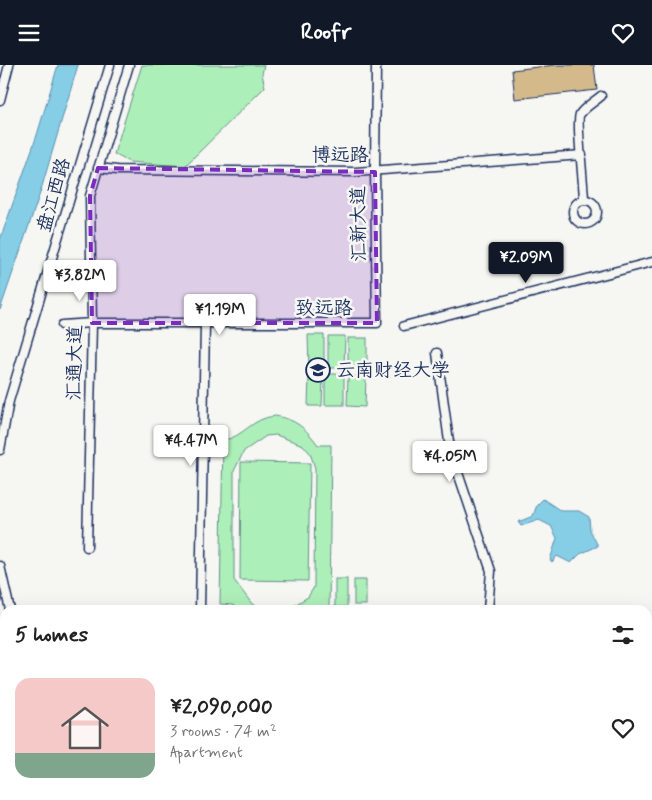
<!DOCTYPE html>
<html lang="en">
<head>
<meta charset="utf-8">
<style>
  body { margin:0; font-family:Mynerve,"LXGW WenKai TC",sans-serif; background:#f2f2f2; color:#222; height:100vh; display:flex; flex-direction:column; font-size:19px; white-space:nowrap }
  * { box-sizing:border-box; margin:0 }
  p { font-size:16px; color:#767676 }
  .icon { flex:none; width:28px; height:28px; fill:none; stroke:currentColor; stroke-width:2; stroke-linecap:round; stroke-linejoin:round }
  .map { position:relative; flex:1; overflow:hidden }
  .drawer { position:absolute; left:0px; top:540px; width:652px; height:195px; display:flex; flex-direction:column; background:#fff; border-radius:15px 15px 0 0; box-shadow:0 5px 20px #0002 }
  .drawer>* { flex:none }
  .price { position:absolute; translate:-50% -42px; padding:0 11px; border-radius:5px; background:#fff; color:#222; font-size:16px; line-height:32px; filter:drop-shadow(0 1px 2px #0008) }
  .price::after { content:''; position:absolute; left:50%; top:30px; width:15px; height:11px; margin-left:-8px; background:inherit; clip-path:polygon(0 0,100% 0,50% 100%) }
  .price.current { background:#111827; color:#fff }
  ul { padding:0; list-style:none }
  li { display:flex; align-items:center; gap:15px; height:125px; padding:0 15px }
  li span { display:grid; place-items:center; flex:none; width:140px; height:100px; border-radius:15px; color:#555 }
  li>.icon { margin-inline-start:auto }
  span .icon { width:60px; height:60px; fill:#fffc; stroke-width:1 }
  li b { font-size:21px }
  h2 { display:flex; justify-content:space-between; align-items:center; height:60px; padding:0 15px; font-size:21px }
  header { display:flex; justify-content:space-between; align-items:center; height:65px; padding:0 15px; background:#111827; color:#fff; font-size:22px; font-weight:700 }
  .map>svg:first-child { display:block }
  .green { fill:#adefb8; stroke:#648f8b }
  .water { fill:#85cee6; stroke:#5b8eb0 }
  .building { fill:#d4ba8a; stroke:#1b2f5e }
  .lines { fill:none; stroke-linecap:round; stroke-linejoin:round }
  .minor-casing { stroke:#1b2f5e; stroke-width:11 }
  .minor { stroke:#f6f6f2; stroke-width:8 }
  .marked { fill:#7b2cbf; fill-opacity:0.2; stroke:#7b2cbf; stroke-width:4; stroke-dasharray:10 6; stroke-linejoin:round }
  .labels { text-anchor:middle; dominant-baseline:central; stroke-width:5; stroke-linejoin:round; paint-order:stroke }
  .street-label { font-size:19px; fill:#1b2f5e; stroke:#f6f6f2 }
  .poi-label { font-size:19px; fill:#1b2f5e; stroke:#f6f6f2; text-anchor:start }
</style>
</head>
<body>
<header><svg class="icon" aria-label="menu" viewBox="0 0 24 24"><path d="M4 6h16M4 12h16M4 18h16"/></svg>Roofr<svg class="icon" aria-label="heart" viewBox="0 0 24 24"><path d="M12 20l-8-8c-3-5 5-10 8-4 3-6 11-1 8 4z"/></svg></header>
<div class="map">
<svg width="652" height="735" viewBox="0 0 652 735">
  <rect width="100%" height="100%" fill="#f6f6f2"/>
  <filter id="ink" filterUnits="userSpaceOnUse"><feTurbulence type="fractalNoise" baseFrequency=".02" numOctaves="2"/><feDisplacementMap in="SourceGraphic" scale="10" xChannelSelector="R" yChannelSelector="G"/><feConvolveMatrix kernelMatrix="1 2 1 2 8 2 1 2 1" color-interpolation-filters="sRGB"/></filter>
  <g filter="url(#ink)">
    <g class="green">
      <path d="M 142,0 L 264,0 L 262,9 L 265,22 L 185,101 L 129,97 L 114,89 Z"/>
      <path d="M 308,270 L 324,270 L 324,304 L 309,304 Z"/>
      <path d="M 328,271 L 345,271 L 344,303 L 328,303 Z"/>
      <rect x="348" y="273" width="19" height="30"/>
      <rect x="325" y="309" width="19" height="31"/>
      <path d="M 309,311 L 323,311 L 322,341 L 308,341 Z"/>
      <path d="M 348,311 L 366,311 L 365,342 L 347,341 Z"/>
      <path d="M 275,351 C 295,354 306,363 318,380 L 331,380 L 329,545 L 317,545 L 316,541 L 312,545 L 286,545 L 308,532 L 314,522 L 315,403 L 310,388 L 303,380 L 276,370 L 266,371 L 244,386 L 234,406 L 234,515 L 252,539 L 264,545 L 238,545 L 233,540 L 220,539 L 223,375 C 243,373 251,353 275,351 Z"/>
      <path d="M 241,397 L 310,398 L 308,516 L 240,515 Z"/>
      <rect x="335" y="514" width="12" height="28"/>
      <rect x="354" y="515" width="12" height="25"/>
    </g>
    <g class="water">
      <path d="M 58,0 L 78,0 L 40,128 L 0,245 L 0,175 L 37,70 Z"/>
      <path d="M 543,434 L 561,446 L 579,446 L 589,452 L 590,465 L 598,481 L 580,489 L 571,498 L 557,491 L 552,497 L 550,495 L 557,473 L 551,461 L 539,455 L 521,461 L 518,457 L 533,451 L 537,440 Z"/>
      <path d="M 0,602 L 5,615 L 5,670 L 0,657 Z"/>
      <path d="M 29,730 L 52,730 L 54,735 L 31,735 Z"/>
    </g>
    <path class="building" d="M 555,0 L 594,0 L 597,25 L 515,34 L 512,5 Z"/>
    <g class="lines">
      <g class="minor-casing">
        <g id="minor">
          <path d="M 0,35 L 9,0"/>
          <path d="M 98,103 L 117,105 L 356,107 L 582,90"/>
          <path d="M 584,135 C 584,123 576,54 580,49 C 585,42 594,37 601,31"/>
          <circle cx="585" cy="147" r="12"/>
          <path d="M 62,260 L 92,258 L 377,258 L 375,107 L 376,0"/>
          <path d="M 404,261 L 652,197"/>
          <path d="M 437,288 L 450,384 L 491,506 L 488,545"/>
          <path d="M 0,385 L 9,336 L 110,0"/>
          <path d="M 87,482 L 92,258 L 90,131 L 129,0"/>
          <path d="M 0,501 L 10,545"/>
          <path d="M 200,545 L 205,259"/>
          <path d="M 648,659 L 652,658"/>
          <path d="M 648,699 L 652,708"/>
          <path d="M 91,730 L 93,735"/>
          <path d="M 210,730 L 212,735"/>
          <path d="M 393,730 L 403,735"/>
          <path d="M 354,735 L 354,730"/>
          <path d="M 418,735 L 433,730"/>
        </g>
      </g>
      <use href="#minor" class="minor"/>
    </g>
  </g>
  <path class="marked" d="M 98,103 L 375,107 L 377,258 L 92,258 L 90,131 Z"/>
  <defs>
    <g id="school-ring" transform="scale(1.25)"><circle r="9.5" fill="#f6f6f2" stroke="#1b2f5e" stroke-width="1.5"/><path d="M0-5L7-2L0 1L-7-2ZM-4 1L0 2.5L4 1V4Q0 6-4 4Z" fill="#1b2f5e"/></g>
  </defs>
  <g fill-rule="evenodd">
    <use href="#school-ring" x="318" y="305"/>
  </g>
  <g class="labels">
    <g class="street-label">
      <text x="340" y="90">博远路</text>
      <text transform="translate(54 130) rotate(-74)">盘江西路</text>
      <text transform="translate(359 159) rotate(-91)">汇新大道</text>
      <text x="324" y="243">致远路</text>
      <text transform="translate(75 298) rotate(-89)">汇通大道</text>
    </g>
    <g class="poi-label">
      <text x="336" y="305">云南财经大学</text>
    </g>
  </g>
</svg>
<b class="price current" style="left:526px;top:219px">¥2.09M</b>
<b class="price" style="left:80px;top:237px">¥3.82M</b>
<b class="price" style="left:220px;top:271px">¥1.19M</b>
<b class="price" style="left:191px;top:402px">¥4.47M</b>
<b class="price" style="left:450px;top:418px">¥4.05M</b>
<section class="drawer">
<h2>5 homes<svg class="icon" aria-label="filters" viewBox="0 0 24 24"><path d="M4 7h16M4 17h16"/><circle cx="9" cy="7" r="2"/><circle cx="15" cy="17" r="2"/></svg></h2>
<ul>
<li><span style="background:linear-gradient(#f6c9c9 75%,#7fa58c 0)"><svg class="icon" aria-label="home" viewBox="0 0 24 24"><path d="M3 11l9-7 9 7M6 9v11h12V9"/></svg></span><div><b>¥2,090,000</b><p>3 rooms · 74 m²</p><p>Apartment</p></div><svg class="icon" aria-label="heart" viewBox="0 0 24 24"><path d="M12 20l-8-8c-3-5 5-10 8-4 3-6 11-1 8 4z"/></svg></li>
</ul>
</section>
</div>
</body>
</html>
